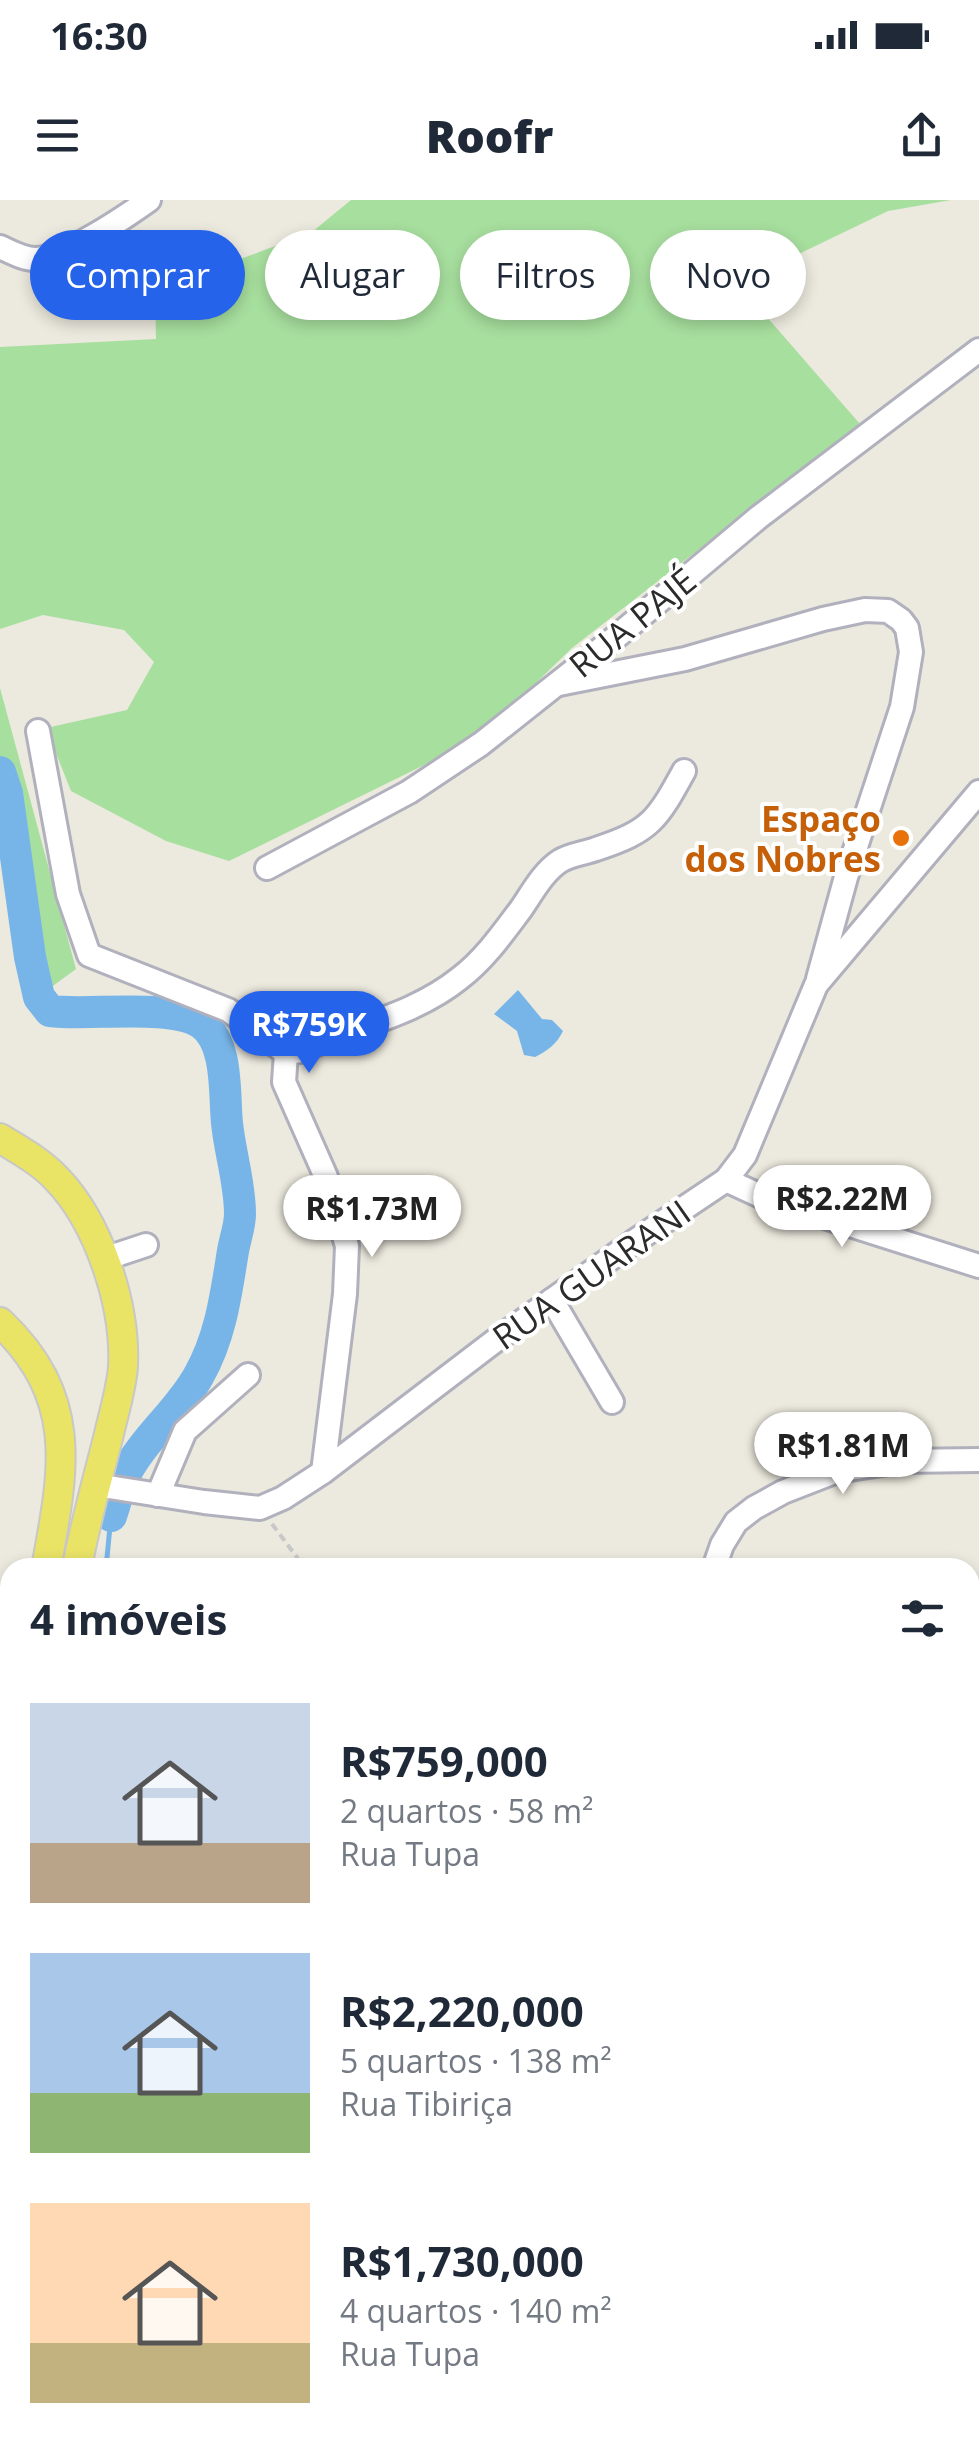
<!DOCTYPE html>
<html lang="pt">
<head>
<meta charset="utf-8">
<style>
  body { margin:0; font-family:"Open Sans",sans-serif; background:#f2f2f3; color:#1f2937; height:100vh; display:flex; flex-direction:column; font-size:38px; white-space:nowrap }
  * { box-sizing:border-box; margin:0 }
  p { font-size:32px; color:#747a83 }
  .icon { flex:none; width:55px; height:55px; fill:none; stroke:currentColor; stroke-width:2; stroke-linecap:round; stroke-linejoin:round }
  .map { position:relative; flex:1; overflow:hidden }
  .details { position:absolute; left:0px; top:1358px; width:980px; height:892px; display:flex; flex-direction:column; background:#fff; border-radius:30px 30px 0 0; box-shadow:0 5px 15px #0003 }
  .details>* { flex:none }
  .guide { position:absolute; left:30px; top:30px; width:920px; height:90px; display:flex; gap:20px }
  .price { position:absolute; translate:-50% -85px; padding:0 22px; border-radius:35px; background:#fff; color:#222; font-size:32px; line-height:65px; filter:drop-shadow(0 2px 5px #0008) }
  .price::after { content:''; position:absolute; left:50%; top:60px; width:30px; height:22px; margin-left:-15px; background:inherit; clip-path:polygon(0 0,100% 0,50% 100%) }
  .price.active { background:#2563eb; color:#fff }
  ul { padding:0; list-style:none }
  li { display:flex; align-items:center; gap:30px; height:250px; padding:0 30px }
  li span { display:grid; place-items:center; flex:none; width:280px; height:200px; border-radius:0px; color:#555 }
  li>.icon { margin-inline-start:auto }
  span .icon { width:120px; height:120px; fill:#fffc; stroke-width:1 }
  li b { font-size:42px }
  h2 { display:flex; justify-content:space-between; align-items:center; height:120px; padding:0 30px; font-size:42px }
  .tag { padding:0 35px; border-radius:45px; background:#fff; box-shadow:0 5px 15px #0003; font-size:35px; line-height:90px }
  .tag.active { background:#2563eb; color:#fff }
  .status { display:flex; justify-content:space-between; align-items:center; height:70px; padding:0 50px; background:#fff; direction:ltr }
  .status svg { height:28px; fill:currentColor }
  header { display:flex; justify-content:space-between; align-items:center; height:130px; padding:0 30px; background:#fff; font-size:45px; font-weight:800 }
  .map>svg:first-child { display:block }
  .green { fill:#a7df9e }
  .water { fill:#77b5e8 }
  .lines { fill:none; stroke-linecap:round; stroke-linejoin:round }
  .stream { stroke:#77b5e8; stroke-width:5 }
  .river { stroke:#77b5e8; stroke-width:32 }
  .minor-casing { stroke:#b1b1be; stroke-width:28 }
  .major-casing { stroke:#c8c8c8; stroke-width:32 }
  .path { stroke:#c8c8c8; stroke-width:4; stroke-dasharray:8 5; stroke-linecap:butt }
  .minor { stroke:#fff; stroke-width:22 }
  .major { stroke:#e9e366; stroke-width:28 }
  .food-dot { fill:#e8710a; stroke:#fff; stroke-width:4 }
  .labels { text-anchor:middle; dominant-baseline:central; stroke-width:8; stroke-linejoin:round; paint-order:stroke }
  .street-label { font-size:35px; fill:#2b2b2b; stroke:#fff }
  .food-label { font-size:35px; font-weight:bold; fill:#c56008; stroke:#fff; text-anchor:end }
</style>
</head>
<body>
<div class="status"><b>16:30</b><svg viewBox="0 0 49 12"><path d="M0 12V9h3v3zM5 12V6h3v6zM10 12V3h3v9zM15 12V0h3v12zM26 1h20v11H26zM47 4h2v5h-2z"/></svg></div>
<header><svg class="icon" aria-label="menu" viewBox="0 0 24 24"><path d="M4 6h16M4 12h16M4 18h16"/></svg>Roofr<svg class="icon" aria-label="share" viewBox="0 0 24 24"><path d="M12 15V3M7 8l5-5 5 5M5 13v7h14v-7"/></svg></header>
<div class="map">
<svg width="979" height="2249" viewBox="0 0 979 2249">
  <rect width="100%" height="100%" fill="#ece9de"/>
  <g class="green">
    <path d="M 351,0 L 951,0 L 888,11 L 778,64 L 766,116 L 860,224 L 572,448 L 479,538 L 229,661 L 166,641 L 71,591 L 46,528 L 127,510 L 154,462 L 124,430 L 43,415 L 0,429 L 0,147 L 156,139 L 155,86 L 214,69 L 312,32 Z"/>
    <path d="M 0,488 L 76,769 L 50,788 L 37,769 L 0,646 Z"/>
    <path d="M 444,2240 L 936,2240 L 949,2249 L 446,2249 Z"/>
  </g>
  <path class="water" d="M 518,790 L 542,819 L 552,820 L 563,831 C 557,844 547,851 535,857 L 524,855 L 517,831 L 494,814 Z"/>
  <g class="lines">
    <g class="stream">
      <path d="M 106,1368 L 111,1316"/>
      <path d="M 970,1404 L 979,1404"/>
      <path d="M 970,2228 L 979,2232"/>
    </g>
    <path class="river" d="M 0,572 L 7,593 L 30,757 L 39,797 L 50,811 C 90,816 170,803 201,823 C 229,842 224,895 227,923 C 230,953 240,983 240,1014 C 240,1026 235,1039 233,1051 C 226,1094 221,1136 199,1175 C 180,1210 145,1237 126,1273 C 119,1286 116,1302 111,1316"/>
    <g class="minor-casing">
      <g id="minor">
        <path d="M 0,47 C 11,52 25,60 37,59 C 66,57 125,17 149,0"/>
        <path d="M 559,484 L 685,459 L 823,419 L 865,410 L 888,411 L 901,420 L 907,428 L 911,452 L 902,507 L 846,677 L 818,779"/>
        <path d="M 38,531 L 68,694 L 89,755 L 228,810 L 286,853 L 300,851 C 353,826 413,816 460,778 C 484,760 503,733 521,709 C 532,693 543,672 560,661 C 569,655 585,653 596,649 C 651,631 657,620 684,571"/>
        <path d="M 267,668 L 409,592 L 481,544 L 616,437 L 759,317 L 979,150"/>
        <path d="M 286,853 L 284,882 L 326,977 L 347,1046 L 345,1094 L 323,1272"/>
        <path d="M 726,980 L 765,998 L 979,1066"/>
        <path d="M 104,1059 L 146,1045"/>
        <path d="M 552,1100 L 612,1202"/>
        <path d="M 96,1285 L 204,1302 L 260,1308 L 283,1298 L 323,1272 L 496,1140 L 635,1041 L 726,980 L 745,955 L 816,785 L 979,592"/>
        <path d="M 158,1295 L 185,1231 L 248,1175"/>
        <path d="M 714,1368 L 722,1345 L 736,1322 L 754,1308 L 783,1292 L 837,1271 L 901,1261 L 979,1260"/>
        <path d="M 970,1596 L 979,1597"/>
        <path d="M 0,1712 L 10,1695"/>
        <path d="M 970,1830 L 979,1830"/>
        <path d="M 0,1904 L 10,1906"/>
        <path d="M 0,2063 L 10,2045"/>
        <path d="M 267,2240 L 274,2249"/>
        <path d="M 92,2249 L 97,2240"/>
      </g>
    </g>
    <g class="major-casing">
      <g id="major">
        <path d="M 0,938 C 19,950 40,961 56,978 C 99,1022 126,1105 123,1167 C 121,1190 114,1212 109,1234 C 98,1278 85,1323 77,1368"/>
        <path d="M 0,1122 C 80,1198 64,1270 46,1368"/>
        <path d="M 10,1599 L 3,1657 L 4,1666 L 10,1679"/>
        <path d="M 970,2140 L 979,2142"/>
        <path d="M 970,2183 L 979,2186"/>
      </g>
    </g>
    <path class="path" d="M 272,1324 L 305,1368"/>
    <use href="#minor" class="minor"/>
    <use href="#major" class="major"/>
  </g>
  <circle class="food-dot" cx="901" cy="638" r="10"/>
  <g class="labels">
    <g class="street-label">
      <text transform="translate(632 422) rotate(-39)">RUA PAJÉ</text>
      <text transform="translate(591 1074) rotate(-35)">RUA GUARANI</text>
    </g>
    <g class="food-label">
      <text x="881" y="618">Espaço<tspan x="881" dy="40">dos Nobres</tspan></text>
    </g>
  </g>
</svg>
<b class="price active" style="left:309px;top:876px">R$759K</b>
<b class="price" style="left:842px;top:1050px">R$2.22M</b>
<b class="price" style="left:372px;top:1060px">R$1.73M</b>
<b class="price" style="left:843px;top:1297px">R$1.81M</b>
<div class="guide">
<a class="tag active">Comprar</a>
<a class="tag">Alugar</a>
<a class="tag">Filtros</a>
<a class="tag">Novo</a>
</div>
<section class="details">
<h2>4 imóveis<svg class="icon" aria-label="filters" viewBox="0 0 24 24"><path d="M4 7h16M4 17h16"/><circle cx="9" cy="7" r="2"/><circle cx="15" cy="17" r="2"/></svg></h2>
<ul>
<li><span style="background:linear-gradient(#c9d6e8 70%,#b9a48a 0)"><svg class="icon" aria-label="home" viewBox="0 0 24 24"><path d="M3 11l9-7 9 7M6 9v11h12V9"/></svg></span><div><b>R$759,000</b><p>2 quartos · 58 m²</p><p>Rua Tupa</p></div></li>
<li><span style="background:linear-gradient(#a9c7e8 70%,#8fb573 0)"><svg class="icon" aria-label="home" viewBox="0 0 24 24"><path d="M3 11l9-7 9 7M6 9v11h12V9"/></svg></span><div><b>R$2,220,000</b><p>5 quartos · 138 m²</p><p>Rua Tibiriça</p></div></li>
<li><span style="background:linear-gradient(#ffd9b3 70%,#c2b280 0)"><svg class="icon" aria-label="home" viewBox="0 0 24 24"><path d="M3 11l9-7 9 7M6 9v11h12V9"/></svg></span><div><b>R$1,730,000</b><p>4 quartos · 140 m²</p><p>Rua Tupa</p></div></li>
</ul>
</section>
</div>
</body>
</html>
